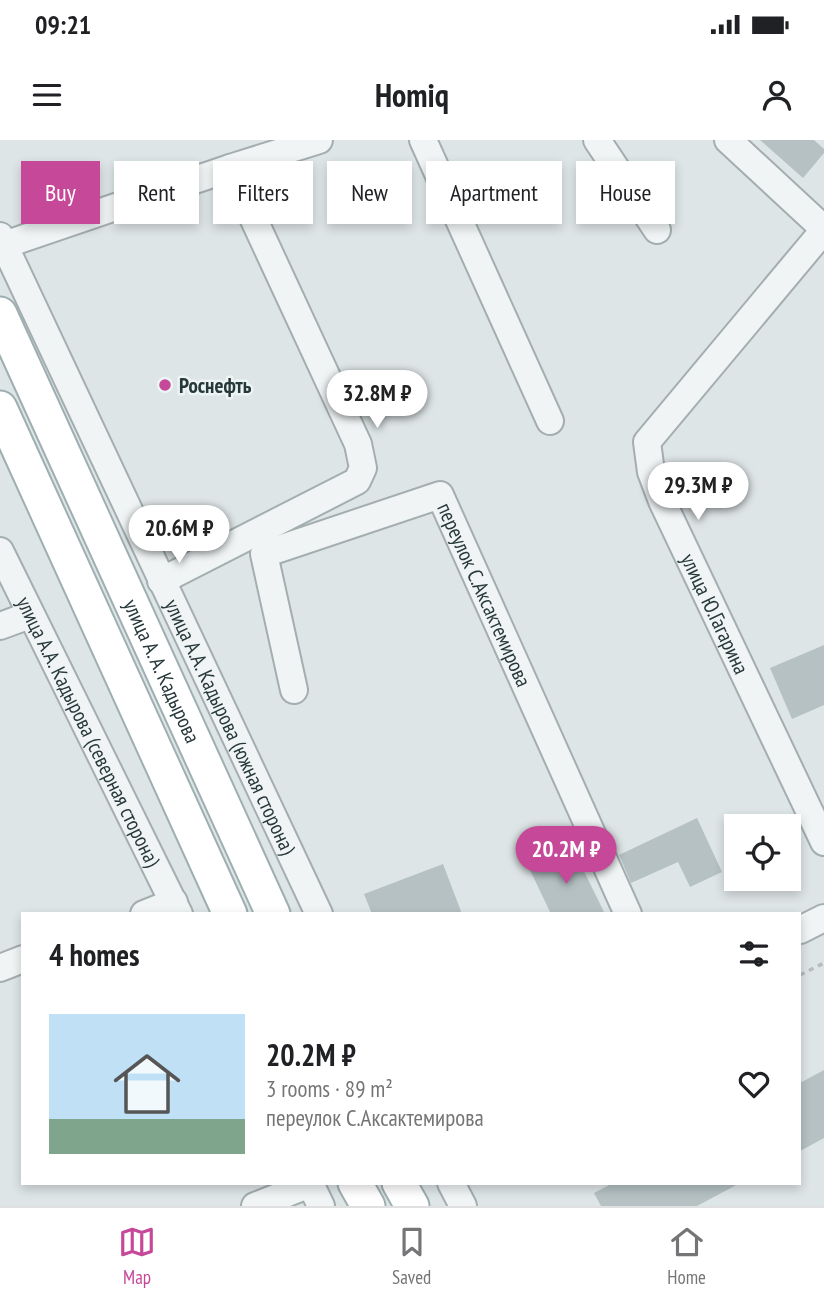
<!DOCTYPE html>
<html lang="en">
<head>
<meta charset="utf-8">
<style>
  body { margin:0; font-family:"PT Sans Narrow",sans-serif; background:#f6f6f6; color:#202124; height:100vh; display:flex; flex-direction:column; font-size:26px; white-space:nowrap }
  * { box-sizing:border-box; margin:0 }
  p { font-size:23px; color:#757577 }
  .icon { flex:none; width:38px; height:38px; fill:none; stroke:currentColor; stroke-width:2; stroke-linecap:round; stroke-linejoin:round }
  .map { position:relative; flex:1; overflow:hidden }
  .side { position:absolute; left:21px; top:772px; width:780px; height:273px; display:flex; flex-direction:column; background:#fff; border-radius:0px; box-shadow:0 4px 10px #0003 }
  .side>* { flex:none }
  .top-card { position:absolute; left:21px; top:21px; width:782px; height:63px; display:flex; gap:14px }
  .buttons { position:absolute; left:724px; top:674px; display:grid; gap:14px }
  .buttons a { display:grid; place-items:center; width:77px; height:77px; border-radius:0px; background:#fff; box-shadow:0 4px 10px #0003; font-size:35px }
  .price { position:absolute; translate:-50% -60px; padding:0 16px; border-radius:24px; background:#fff; color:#222; font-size:23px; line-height:46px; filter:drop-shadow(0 2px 4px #0008) }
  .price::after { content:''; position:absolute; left:50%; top:42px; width:21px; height:16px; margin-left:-10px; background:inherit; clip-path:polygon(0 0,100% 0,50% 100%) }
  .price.current { background:#c64898; color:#fff }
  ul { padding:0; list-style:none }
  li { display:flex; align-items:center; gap:21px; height:175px; padding:0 28px }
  li span { display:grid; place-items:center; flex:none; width:196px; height:140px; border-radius:0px; color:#555 }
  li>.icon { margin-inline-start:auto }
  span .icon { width:84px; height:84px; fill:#fffc; stroke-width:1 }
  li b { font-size:30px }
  h2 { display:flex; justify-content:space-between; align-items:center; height:84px; padding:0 28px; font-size:30px }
  .pill { padding:0 24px; border-radius:0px; background:#fff; box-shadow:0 4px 10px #0003; font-size:24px; line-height:63px }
  .pill.current { background:#c64898; color:#fff }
  .status { display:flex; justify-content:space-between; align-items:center; height:49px; padding:0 35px; background:#fff; direction:ltr }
  .status svg { height:19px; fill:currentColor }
  header { display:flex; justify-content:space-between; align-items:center; height:91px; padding:0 28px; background:#fff; font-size:32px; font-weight:700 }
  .tabs { display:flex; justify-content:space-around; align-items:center; height:98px; border-top:2px solid #e0e0e0; background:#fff; font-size:19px; color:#757577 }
  .tabs a { display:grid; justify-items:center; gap:4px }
  .tabs .current { color:#c64898 }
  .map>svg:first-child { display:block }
  .building { fill:#b5c1c3 }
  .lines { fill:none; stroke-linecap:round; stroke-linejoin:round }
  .minor-casing { stroke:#a4aeb0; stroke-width:30 }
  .major-casing { stroke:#9eafb1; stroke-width:37 }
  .path { stroke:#b4bcbe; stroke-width:3.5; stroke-dasharray:5 5; stroke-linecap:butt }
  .minor { stroke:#f0f4f5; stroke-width:26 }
  .major { stroke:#fff; stroke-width:33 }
  .poi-dot { fill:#c64898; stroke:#edf4f4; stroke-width:2.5 }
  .labels { text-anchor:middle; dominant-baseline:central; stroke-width:5; stroke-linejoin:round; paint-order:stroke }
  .poi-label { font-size:21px; font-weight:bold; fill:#28393c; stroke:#edf4f4; text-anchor:start }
  .street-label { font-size:21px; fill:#28393c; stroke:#edf4f4 }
</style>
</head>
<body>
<div class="status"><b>09:21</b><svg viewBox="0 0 49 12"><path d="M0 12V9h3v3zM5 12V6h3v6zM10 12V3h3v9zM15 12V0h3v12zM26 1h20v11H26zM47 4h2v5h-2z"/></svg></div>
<header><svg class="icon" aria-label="menu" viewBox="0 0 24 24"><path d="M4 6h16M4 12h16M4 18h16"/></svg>Homiq<svg class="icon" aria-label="person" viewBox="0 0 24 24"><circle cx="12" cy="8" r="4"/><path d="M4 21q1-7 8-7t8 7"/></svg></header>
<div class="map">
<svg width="824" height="1066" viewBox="0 0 824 1066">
  <rect width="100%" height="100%" fill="#dee5e6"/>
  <g class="building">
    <path d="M 760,0 L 814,0 L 824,9 L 824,13 L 803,38 Z"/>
    <path d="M 824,505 L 824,565 L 792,579 L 770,528 Z"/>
    <path d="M 697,678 L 722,732 L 690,747 L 678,722 L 631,743 L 619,715 Z"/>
    <path d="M 573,709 L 605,774 L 551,774 L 530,730 Z"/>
    <path d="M 443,724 L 462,774 L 372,774 L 364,754 Z"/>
    <path d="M 824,930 L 824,998 L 800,1011 L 800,943 Z"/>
    <path d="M 613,1043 L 740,1043 L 697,1066 L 601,1066 L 594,1053 Z"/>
  </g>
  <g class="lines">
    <g class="minor-casing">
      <g id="minor">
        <path d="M 423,0 L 550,281"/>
        <path d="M 597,0 L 657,90"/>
        <path d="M 728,0 L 824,89"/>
        <path id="s1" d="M 824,90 L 647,302 L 651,332 L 662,361 L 824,702"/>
        <path id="s2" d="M 0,96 L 319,774"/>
        <path d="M 4,105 L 230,28 L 319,0"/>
        <path id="s3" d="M 0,411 L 179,774"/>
        <path d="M 161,441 L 357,341 L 363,328 L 358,304 L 230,28"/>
        <path d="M 0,486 L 30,475"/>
        <path id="s4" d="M 294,550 L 264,414 L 440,355 L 628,774"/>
        <path d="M 144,774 L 174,762"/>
        <path d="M 800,790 L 824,778"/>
        <path d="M 0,828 L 23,819"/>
        <path d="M 310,1043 L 321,1066"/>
        <path d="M 451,1043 L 463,1066"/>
        <path d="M 255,1066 L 310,1044"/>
      </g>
    </g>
    <g class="major-casing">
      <g id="major">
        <path id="s5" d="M 0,174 L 273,774"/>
        <path d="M 0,268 L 230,774"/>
        <path d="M 355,1043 L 368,1066"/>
        <path d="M 399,1043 L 412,1066"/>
      </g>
    </g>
    <path class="path" d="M 800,835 L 824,823"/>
    <use href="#minor" class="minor"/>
    <use href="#major" class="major"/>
  </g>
  <circle class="poi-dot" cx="165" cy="245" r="7"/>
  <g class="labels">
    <g class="poi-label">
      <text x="179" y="245">Роснефть</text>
    </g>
    <g class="street-label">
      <text stroke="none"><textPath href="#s4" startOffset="434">переулок С.Аксактемирова</textPath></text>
      <text stroke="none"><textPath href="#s1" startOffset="462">улица Ю.Гагарина</textPath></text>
      <text stroke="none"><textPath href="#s5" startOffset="392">улица А. А. Кадырова</textPath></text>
      <text stroke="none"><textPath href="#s2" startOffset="542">улица А.А. Кадырова (южная сторона)</textPath></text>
      <text stroke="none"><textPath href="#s3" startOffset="201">улица А.А. Кадырова (северная сторона)</textPath></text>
    </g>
  </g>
</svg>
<div class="buttons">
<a><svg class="icon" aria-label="locate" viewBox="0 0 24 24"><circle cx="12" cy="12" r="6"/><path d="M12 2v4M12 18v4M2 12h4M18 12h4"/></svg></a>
</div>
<b class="price" style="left:377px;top:290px">32.8M ₽</b>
<b class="price" style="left:698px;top:382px">29.3M ₽</b>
<b class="price" style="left:179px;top:425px">20.6M ₽</b>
<b class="price current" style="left:566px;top:746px">20.2M ₽</b>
<div class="top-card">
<a class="pill current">Buy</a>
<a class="pill">Rent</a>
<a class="pill">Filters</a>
<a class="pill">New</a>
<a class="pill">Apartment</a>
<a class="pill">House</a>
</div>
<section class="side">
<h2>4 homes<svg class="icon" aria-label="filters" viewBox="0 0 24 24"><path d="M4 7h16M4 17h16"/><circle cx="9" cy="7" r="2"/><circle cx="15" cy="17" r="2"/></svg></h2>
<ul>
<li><span style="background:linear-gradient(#bfe0f5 75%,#7fa58c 0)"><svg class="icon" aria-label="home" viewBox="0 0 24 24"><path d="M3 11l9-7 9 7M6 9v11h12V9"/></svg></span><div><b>20.2M ₽</b><p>3 rooms · 89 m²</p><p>переулок С.Аксактемирова</p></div><svg class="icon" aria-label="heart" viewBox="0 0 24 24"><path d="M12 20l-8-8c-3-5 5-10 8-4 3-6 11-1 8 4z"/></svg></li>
</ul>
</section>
</div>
<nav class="tabs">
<a class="current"><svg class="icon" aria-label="map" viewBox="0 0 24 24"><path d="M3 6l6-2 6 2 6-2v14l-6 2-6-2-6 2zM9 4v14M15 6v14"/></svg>Map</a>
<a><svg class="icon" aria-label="saved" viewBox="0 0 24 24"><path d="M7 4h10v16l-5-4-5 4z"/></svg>Saved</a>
<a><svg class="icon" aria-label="home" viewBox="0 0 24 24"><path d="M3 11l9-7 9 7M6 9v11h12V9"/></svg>Home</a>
</nav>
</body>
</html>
